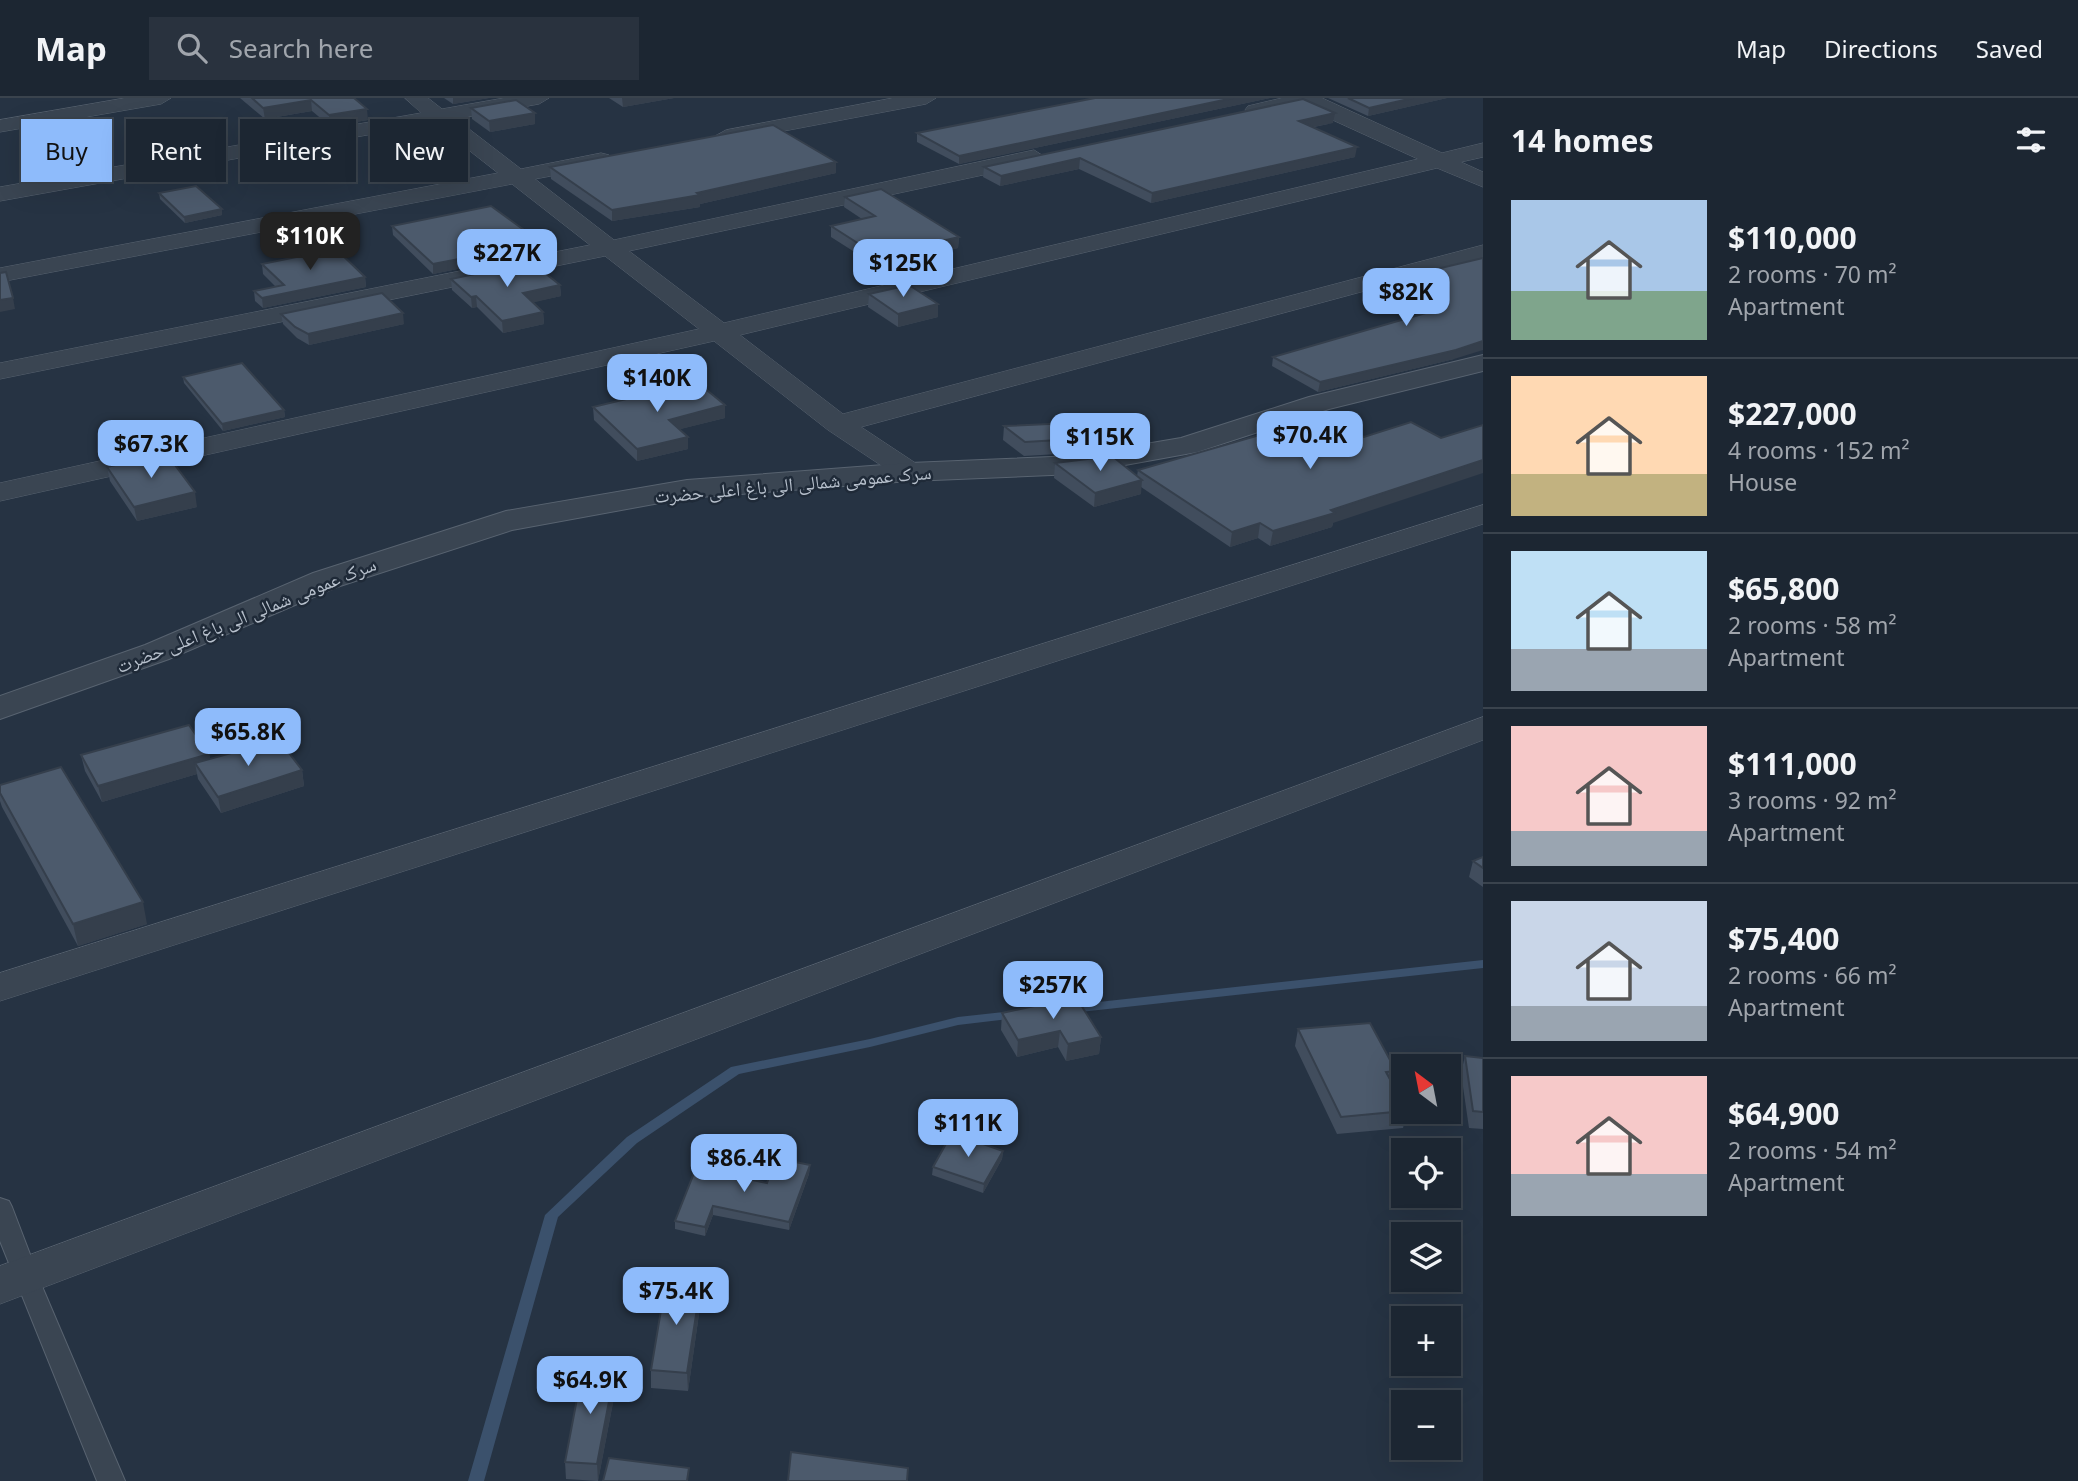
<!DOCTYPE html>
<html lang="en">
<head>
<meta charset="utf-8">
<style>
  body { margin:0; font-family:"Noto Sans","Noto Naskh Arabic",sans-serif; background:#29323e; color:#f1f3f6; height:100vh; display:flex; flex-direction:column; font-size:26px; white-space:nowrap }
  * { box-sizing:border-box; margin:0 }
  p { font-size:23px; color:#a0a5ac }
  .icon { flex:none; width:38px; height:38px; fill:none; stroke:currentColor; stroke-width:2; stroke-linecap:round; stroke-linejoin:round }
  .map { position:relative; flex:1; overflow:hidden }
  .drawer { display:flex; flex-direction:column; background:#1c2632; width:595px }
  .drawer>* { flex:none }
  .guide { position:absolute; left:21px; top:21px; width:665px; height:63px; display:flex; gap:14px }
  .needle { width:46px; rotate:328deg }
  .controls { position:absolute; left:1391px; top:956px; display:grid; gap:14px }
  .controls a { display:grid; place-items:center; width:70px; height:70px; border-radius:0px; background:#1c2632; box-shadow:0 7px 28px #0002,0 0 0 2px #3a434d; font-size:35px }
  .price { position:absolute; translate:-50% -60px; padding:0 16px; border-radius:14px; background:#8ebbfb; color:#111; font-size:23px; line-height:46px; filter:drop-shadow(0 2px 4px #0008) }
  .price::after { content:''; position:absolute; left:50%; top:42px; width:21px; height:16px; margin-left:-10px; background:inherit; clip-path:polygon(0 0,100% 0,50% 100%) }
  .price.current { background:#222; color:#fff }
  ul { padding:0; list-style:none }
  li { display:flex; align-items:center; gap:21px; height:175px; padding:0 28px }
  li+li { border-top:2px solid #3a434d }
  li span { display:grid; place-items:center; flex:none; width:196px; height:140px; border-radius:0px; color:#555 }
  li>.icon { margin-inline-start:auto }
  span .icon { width:84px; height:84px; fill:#fffc; stroke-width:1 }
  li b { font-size:30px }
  h2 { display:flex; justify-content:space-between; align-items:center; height:84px; padding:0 28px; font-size:30px }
  .pill { padding:0 24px; border-radius:0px; background:#1c2632; box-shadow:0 7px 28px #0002,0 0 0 2px #3a434d; font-size:24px; line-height:63px }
  .pill.current { background:#8ebbfb; color:#111 }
  header { display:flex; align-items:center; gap:42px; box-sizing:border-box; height:98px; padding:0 35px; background:#1c2632; border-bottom:2px solid #3a434d }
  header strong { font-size:33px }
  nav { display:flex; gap:38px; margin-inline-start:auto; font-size:24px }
  .search { width:490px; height:63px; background:#29323e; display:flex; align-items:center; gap:18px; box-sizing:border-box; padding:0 24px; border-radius:0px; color:#a0a5ac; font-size:26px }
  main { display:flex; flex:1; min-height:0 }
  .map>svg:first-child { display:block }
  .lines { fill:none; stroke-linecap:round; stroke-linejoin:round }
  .stream { fill:#3b516c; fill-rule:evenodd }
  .service-casing { stroke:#586370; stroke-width:2 }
  .minor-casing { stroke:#586370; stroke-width:1 }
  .tertiary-casing { stroke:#586370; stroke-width:2 }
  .service { fill:#3a4552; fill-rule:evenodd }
  .minor { fill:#3a4552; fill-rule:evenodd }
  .tertiary { fill:#3a4552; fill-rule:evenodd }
  .wall { fill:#414d5d }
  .shaded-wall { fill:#353f4c }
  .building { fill:#4c5a6c; stroke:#353f4c; stroke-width:2 }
  .labels { text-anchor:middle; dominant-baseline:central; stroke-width:5; stroke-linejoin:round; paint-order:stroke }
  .street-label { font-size:19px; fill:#b7c0cc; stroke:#1f2a38 }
</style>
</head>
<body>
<header>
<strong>Map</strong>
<div class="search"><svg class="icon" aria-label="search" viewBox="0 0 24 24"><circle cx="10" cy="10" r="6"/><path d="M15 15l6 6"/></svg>Search here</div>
<nav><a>Map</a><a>Directions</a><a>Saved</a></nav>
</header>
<main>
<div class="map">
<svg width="1483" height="1383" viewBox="0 0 1483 1383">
  <rect width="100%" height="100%" fill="#263343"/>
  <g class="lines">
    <g class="stream">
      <path d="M 1483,862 L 1483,870 L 1071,915 L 1067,914 L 1065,911 L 1067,908 L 1071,907 Z"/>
      <path d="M 1013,913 L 1017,914 L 1019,917 L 1017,920 L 958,927 L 870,949 L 739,976 L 637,1045 L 558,1119 L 484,1383 L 468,1383 L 545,1117 L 627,1039 L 731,969 L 870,941 L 958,919 Z"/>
    </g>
    <g class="service-casing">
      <path id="service" d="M 0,1100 L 9,1103 L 12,1109 L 44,1193 L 125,1383 L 97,1383 L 0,1143 Z"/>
    </g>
    <g class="minor-casing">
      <g id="minor">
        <path d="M 125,0 L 171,0 L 161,6 L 0,34 L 0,22 Z"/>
        <path d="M 405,0 L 428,0 L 442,11 L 504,0 L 549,0 L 539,6 L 456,21 L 521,71 L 601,55 L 609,57 L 612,62 L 609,67 L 535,81 L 614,142 L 1034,52 L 1045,59 L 1034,66 L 629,153 L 724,225 L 1418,61 L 1302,8 L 1255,18 L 1248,16 L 1245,12 L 1248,8 L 1282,0 L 1322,0 L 1442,55 L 1483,45 L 1483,59 L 1461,64 L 1483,74 L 1483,89 L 1437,70 L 740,237 L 843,316 L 1483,147 L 1483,161 L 861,329 L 920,368 L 925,374 L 920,380 L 910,383 L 900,380 L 828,332 L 714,243 L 0,403 L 0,385 L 699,231 L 605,158 L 0,281 L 0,265 L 590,147 L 512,86 L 0,184 L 0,170 L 498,75 L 434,25 L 0,103 L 0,89 L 421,15 Z"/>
        <path d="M 893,0 L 936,0 L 926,6 L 726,44 L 715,38 L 726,32 Z"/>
        <path d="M 1483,407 L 1483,426 L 0,903 L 0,875 Z"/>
        <path d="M 1483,619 L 1483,642 L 0,1206 L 0,1168 Z"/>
      </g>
    </g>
    <g class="tertiary-casing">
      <path id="tertiary" d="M 1483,257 L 1483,273 L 1329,311 L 1197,354 L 1075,376 L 910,383 L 687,400 L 512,432 L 337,489 L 169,561 L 0,621 L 0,598 L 145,547 L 313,475 L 506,413 L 687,382 L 910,365 L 1075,358 L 1181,340 L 1309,299 Z"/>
    </g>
    <use href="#service" class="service"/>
    <use href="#minor" class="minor"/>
    <use href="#tertiary" class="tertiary"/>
  </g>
  <g class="wall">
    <path d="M 240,0 L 354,0 L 368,22 L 330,28 L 312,13 L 265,21 Z"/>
    <path d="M 444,0 L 489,0 L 453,6 Z"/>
    <path d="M 609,0 L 674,0 L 623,9 Z"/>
    <path d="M 1095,0 L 1270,0 L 959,66 L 917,44 L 917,35 Z"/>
    <path d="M 1328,0 L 1447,0 L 1368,18 Z"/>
    <path d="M 471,10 L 535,15 L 535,26 L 490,34 L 472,21 Z"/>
    <path d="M 1333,25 L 1314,29 L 1355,59 L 1151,105 L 1079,71 L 1000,88 L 983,79 L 984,69 Z"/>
    <path d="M 550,69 L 836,75 L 700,106 L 700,109 L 612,123 L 551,81 Z"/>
    <path d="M 159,95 L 222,117 L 185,125 L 160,101 Z"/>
    <path d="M 845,99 L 959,139 L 958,150 L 878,169 L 831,139 L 831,128 L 862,121 L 844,109 Z"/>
    <path d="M 392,128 L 524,132 L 524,141 L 504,146 L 511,160 L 433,176 L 393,137 Z"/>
    <path d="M 1483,160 L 1454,261 L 1318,294 L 1272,268 L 1273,259 L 1429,214 L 1391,196 L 1392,187 L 1402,184 L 1403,179 Z"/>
    <path d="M 262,166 L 365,179 L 366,189 L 263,210 L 255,203 L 254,193 L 276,189 L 263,176 Z"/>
    <path d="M 451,181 L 560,187 L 561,198 L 533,204 L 543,214 L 544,226 L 503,235 L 477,209 L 472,210 L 452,192 Z"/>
    <path d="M 869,196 L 938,206 L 938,219 L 898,229 L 868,209 Z"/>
    <path d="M 281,216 L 404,226 L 309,247 L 297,240 L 283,226 Z"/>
    <path d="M 183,279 L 284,312 L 285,319 L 223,333 L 184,285 Z"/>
    <path d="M 725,307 L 725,320 L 680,331 L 688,339 L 688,351 L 637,363 L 594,322 L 593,309 Z"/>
    <path d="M 1004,328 L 1101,337 L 1099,351 L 1075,355 L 1024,358 L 1003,342 Z"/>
    <path d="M 1055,365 L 1137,378 L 1138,372 L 1333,425 L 1332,429 L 1270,448 L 1258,440 L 1230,449 L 1141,389 L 1141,396 L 1094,409 L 1054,380 Z"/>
    <path d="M 107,369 L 197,409 L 137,423 L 110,383 Z"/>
    <path d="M 209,656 L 210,661 L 302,672 L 304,688 L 221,715 L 198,681 L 197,676 L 102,704 L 85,673 L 81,657 Z"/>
    <path d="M 0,687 L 147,826 L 78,848 L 2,709 L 0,703 Z"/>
    <path d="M 1483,759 L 1483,789 L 1469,779 L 1473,763 Z"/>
    <path d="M 1002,915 L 1101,939 L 1099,956 L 1066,963 L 1058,949 L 1017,959 L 1001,932 Z"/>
    <path d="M 1298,931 L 1396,973 L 1393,987 L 1407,1013 L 1403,1030 L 1337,1036 L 1295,948 Z"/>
    <path d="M 1465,958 L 1483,960 L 1483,1031 L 1469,1030 L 1461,975 Z"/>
    <path d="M 1003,1053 L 1002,1061 L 983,1095 L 932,1077 L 933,1069 Z"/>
    <path d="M 810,1067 L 809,1076 L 789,1132 L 713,1117 L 705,1138 L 675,1131 L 675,1123 Z"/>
    <path d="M 701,1202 L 688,1293 L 651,1290 L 651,1272 Z"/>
    <path d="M 616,1289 L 598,1383 L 566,1381 L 565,1364 Z"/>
  </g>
  <g class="shaded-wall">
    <path d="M 453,0 L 489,0 L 453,6 Z"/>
    <path d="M 622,0 L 674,0 L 623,9 Z"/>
    <path d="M 1233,0 L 1270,0 L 959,66 L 959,58 Z"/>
    <path d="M 1413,0 L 1447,0 L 1368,18 L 1369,10 Z"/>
    <path d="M 311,2 L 312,13 L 265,21 L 263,10 Z"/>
    <path d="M 367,11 L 368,22 L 330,28 L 329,17 Z"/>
    <path d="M 535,15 L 535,26 L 490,34 L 489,23 Z"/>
    <path d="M 1335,15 L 1333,25 L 1298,32 L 1299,23 Z"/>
    <path d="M 1357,49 L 1355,59 L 1151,105 L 1152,95 Z"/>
    <path d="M 1080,60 L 1079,71 L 1000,88 L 1001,78 Z"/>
    <path d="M 836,64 L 836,75 L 700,106 L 700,109 L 612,123 L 612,112 L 697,95 Z"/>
    <path d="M 222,111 L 222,117 L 185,125 L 184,119 Z"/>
    <path d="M 524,132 L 524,141 L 495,147 L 494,138 Z"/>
    <path d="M 959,139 L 958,150 L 878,169 L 878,158 Z"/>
    <path d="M 511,151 L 511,160 L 433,176 L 433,166 Z"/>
    <path d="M 365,179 L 366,189 L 263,210 L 262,200 Z"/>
    <path d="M 560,187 L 561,198 L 523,207 L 523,195 Z"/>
    <path d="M 476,198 L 477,209 L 472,210 L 471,199 Z"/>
    <path d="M 13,200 L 15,211 L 0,214 L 0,202 Z"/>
    <path d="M 938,206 L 938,219 L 898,229 L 898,216 Z"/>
    <path d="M 543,214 L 544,226 L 503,235 L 502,223 Z"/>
    <path d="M 403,215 L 404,226 L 309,247 L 308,236 Z"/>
    <path d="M 1483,243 L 1483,252 L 1454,261 L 1318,294 L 1320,284 Z"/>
    <path d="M 725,307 L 725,320 L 669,334 L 669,322 Z"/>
    <path d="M 284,312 L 285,319 L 223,333 L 222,326 Z"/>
    <path d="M 1101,337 L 1099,351 L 1075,355 L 1076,341 Z"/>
    <path d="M 688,339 L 688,351 L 637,363 L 637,351 Z"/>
    <path d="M 1483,362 L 1483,375 L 1333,425 L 1332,429 L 1270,448 L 1273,433 L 1331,412 Z"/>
    <path d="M 1142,382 L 1141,396 L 1094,409 L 1095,395 Z"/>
    <path d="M 195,394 L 197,409 L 137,423 L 134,409 Z"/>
    <path d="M 1260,425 L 1258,440 L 1230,449 L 1232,434 Z"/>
    <path d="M 209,656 L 212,672 L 195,665 L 197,676 L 102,704 L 98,688 Z"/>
    <path d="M 302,672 L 304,688 L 221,715 L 218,699 Z"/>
    <path d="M 143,804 L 147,826 L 78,848 L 73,826 Z"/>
    <path d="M 1060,933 L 1058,949 L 1017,959 L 1018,942 Z"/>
    <path d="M 1101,939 L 1099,956 L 1066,963 L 1068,946 Z"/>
    <path d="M 1003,1053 L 1002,1061 L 983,1095 L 984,1086 Z"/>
    <path d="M 810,1067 L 809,1076 L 789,1132 L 789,1124 Z"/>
    <path d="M 713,1108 L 713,1117 L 705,1138 L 705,1129 Z"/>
    <path d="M 701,1185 L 701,1202 L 688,1293 L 687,1275 Z"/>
    <path d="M 615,1272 L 616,1289 L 598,1383 L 597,1366 Z"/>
  </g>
  <g class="building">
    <path d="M 252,0 L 354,0 L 367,11 L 329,17 L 311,2 L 263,10 Z"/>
    <path d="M 1095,0 L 1233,0 L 959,58 L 917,35 Z"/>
    <path d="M 1348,0 L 1413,0 L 1369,10 Z"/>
    <path d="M 1303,1 L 1335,15 L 1299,23 L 1357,49 L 1152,95 L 1080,60 L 1001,78 L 984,69 Z"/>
    <path d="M 516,2 L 535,15 L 489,23 L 471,10 Z"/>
    <path d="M 773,27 L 836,64 L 697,95 L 700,97 L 612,112 L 550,69 Z"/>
    <path d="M 196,88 L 222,111 L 184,119 L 159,95 Z"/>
    <path d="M 881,91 L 959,139 L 878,158 L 831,128 L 875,118 L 845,99 Z"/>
    <path d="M 491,108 L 524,132 L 494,138 L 511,151 L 433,166 L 392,128 Z"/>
    <path d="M 336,151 L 365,179 L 262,200 L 254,193 L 284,187 L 262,166 Z"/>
    <path d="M 1483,160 L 1483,243 L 1456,252 L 1320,284 L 1273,259 L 1443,210 L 1392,187 L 1410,182 L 1403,179 Z"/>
    <path d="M 531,164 L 560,187 L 523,195 L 543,214 L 502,223 L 476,198 L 471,199 L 451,181 Z"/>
    <path d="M 6,174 L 13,200 L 0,202 L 0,175 Z"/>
    <path d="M 909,187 L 938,206 L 898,216 L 869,196 Z"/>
    <path d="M 382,195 L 403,215 L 308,236 L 295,229 L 281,216 Z"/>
    <path d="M 242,265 L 284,312 L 222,326 L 183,279 Z"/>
    <path d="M 697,284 L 725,307 L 669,322 L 688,339 L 637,351 L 593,309 Z"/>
    <path d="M 1326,318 L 1364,339 L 1411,324 L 1441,340 L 1483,327 L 1483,362 L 1331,412 L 1335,415 L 1273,433 L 1260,425 L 1232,434 L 1138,372 Z"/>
    <path d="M 1094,324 L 1101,337 L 1076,341 L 1025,344 L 1004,328 Z"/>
    <path d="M 166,355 L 195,394 L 134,409 L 107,369 Z"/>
    <path d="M 1112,358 L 1142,382 L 1095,395 L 1055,365 Z"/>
    <path d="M 189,627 L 209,656 L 98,688 L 81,657 Z"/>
    <path d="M 279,642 L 302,672 L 218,699 L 195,665 Z"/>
    <path d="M 61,669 L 143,804 L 73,826 L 0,695 L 0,687 Z"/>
    <path d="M 1483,759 L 1483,770 L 1473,763 Z"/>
    <path d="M 1076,899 L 1101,939 L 1068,946 L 1060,933 L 1018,942 L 1002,915 Z"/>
    <path d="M 1370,925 L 1396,973 L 1386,974 L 1404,1007 L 1404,1013 L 1341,1019 L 1298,931 Z"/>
    <path d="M 1465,958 L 1483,960 L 1483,1014 L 1473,1013 Z"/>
    <path d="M 952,1035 L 1003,1053 L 984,1086 L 933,1069 Z"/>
    <path d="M 776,1060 L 810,1067 L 789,1124 L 713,1108 L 705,1129 L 675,1123 L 696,1070 L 767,1085 Z"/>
    <path d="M 666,1182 L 701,1185 L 687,1275 L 651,1272 Z"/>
    <path d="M 583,1269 L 615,1272 L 597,1366 L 565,1364 Z"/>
    <path d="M 791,1354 L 908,1370 L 907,1383 L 788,1383 Z"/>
    <path d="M 609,1360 L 689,1370 L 687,1383 L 603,1383 Z"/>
  </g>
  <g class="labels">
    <g class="street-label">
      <text transform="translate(793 386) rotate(-5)">سرک عمومی شمالی الی باغ اعلی حضرت</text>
      <text transform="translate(246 517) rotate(-22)">سرک عمومی شمالی الی باغ اعلی حضرت</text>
    </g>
  </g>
</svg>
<div class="controls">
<a><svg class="needle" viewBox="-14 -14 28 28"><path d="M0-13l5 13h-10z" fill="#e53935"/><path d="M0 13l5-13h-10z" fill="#a0a5ac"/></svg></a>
<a><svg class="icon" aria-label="locate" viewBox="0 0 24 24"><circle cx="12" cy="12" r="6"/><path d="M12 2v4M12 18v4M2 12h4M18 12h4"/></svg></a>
<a><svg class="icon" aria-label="layers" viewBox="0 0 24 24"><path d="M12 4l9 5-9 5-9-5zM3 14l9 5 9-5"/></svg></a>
<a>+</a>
<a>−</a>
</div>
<b class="price current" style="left:310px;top:174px">$110K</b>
<b class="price" style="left:507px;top:191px">$227K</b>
<b class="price" style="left:903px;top:201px">$125K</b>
<b class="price" style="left:1406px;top:230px">$82K</b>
<b class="price" style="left:657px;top:316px">$140K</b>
<b class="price" style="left:1310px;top:373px">$70.4K</b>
<b class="price" style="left:1100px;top:375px">$115K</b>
<b class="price" style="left:151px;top:382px">$67.3K</b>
<b class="price" style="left:248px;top:670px">$65.8K</b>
<b class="price" style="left:1053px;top:923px">$257K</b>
<b class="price" style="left:968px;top:1061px">$111K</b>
<b class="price" style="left:744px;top:1096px">$86.4K</b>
<b class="price" style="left:676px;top:1229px">$75.4K</b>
<b class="price" style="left:590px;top:1318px">$64.9K</b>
<div class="guide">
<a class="pill current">Buy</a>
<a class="pill">Rent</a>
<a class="pill">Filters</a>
<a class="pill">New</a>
</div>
</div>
<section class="drawer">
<h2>14 homes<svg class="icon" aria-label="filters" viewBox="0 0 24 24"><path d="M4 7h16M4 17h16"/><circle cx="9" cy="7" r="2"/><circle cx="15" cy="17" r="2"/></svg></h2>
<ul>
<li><span style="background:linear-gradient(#a9c7e8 65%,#7fa58c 0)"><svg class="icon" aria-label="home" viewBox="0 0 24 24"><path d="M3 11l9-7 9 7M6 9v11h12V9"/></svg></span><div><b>$110,000</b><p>2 rooms · 70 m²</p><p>Apartment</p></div></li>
<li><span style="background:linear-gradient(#ffd9b3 70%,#c2b280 0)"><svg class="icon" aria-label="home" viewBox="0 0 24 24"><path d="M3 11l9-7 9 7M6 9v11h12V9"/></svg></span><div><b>$227,000</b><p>4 rooms · 152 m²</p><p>House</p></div></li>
<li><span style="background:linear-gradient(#bfe0f5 70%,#9aa5b1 0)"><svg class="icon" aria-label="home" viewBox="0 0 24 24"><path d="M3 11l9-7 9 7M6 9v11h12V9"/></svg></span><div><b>$65,800</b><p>2 rooms · 58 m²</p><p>Apartment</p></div></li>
<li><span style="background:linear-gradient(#f6c9c9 75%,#9aa5b1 0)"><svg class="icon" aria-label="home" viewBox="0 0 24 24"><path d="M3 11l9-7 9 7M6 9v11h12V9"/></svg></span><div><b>$111,000</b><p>3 rooms · 92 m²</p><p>Apartment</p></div></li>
<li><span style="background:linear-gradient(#c9d6e8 75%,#9aa5b1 0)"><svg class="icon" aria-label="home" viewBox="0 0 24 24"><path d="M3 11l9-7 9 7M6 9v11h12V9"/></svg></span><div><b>$75,400</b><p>2 rooms · 66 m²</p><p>Apartment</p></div></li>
<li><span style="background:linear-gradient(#f6c9c9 70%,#9aa5b1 0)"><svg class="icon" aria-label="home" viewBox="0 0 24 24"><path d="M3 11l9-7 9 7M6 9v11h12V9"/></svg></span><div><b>$64,900</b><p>2 rooms · 54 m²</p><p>Apartment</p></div></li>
</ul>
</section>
</main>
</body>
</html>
